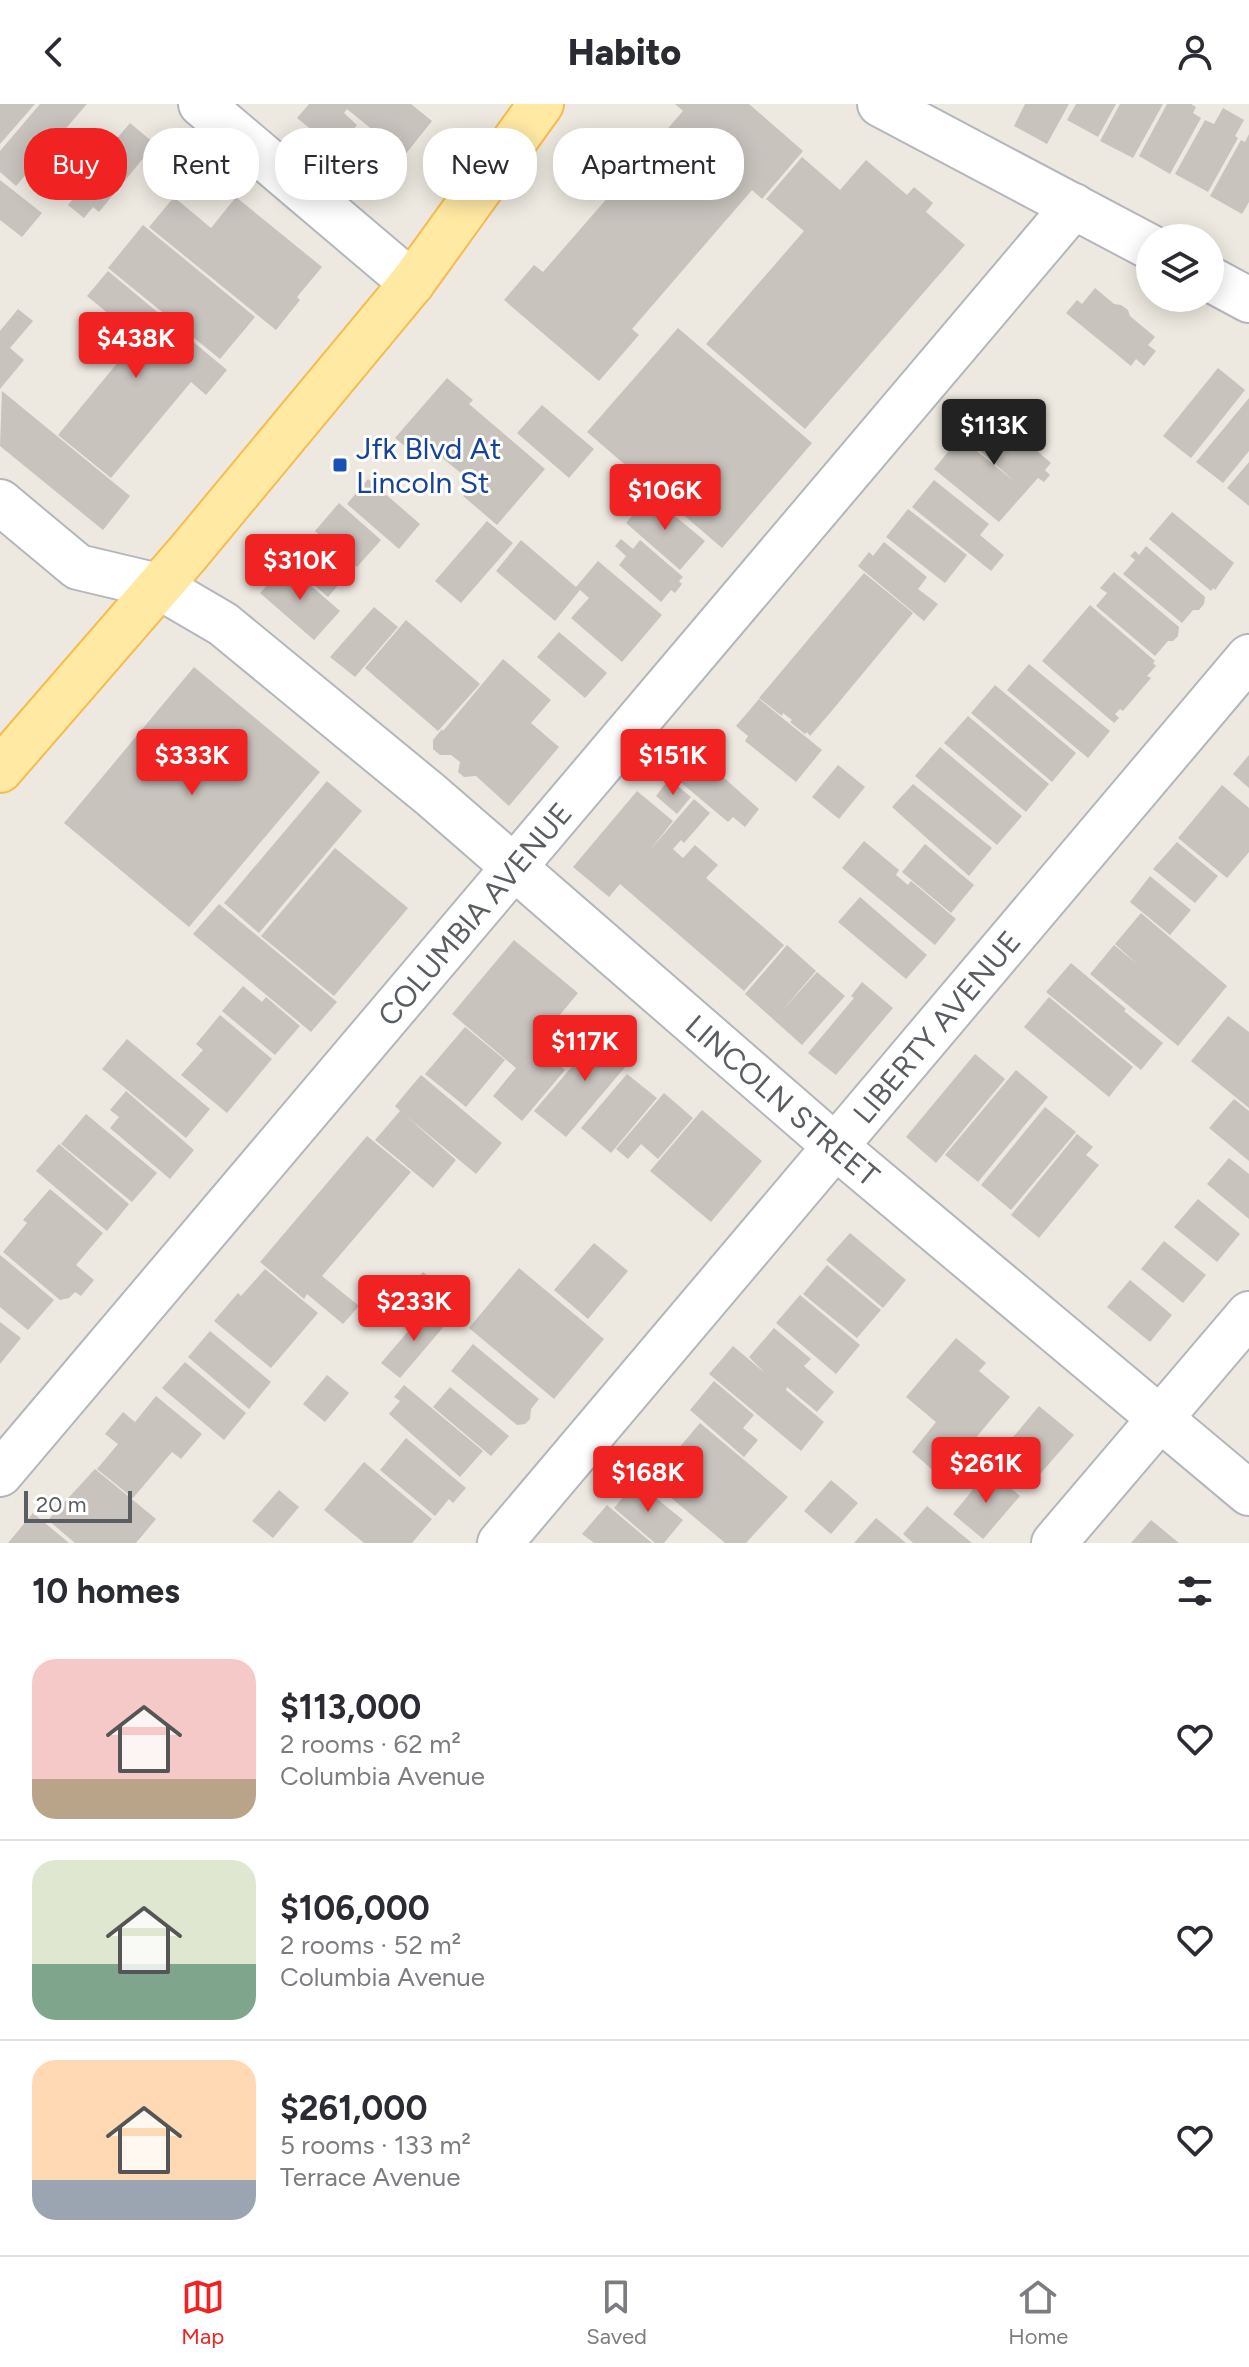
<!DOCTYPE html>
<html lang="en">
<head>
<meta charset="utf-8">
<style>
  body { margin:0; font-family:Figtree,sans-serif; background:#f2f2f3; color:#2b2b33; height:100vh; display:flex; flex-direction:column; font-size:30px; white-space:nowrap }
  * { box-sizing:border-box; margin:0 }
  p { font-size:26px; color:#7c7c81 }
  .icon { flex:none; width:44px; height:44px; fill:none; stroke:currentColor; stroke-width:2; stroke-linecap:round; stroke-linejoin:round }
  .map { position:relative; height:1439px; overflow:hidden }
  .drawer { display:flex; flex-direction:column; background:#fff; flex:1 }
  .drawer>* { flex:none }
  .hud { position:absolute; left:24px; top:24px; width:800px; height:72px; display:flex; gap:16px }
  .controls { position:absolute; left:1136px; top:120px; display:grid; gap:16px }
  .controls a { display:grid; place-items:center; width:88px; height:88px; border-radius:50%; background:#fff; box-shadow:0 4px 20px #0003; font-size:40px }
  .scale { position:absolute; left:24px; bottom:20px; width:108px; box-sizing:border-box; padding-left:8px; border:4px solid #595e62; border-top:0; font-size:22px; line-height:28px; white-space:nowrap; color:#595e62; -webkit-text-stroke:6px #fff; paint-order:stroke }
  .price { position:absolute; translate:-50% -68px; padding:0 18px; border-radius:8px; background:#f12222; color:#fff; font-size:26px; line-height:52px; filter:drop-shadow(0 2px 4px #0008) }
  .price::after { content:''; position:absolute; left:50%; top:48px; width:24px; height:18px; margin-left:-12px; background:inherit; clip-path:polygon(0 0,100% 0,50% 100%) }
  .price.active { background:#222; color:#fff }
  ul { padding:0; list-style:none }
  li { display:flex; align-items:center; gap:24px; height:200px; padding:0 32px }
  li+li { border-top:2px solid #e1e1e2 }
  li span { display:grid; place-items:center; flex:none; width:224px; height:160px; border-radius:24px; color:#555 }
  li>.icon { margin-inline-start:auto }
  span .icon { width:96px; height:96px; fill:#fffc; stroke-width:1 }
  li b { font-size:34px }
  h2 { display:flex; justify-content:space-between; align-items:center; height:96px; padding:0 32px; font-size:34px }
  .pill { padding:0 28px; border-radius:32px; background:#fff; box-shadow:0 4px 20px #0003; font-size:28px; line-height:72px }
  .pill.active { background:#f12222; color:#fff }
  header { display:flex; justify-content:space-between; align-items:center; height:104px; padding:0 32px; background:#fff; font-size:36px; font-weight:800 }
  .dock { display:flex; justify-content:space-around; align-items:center; height:112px; border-top:2px solid #e1e1e2; background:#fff; font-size:22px; color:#7c7c81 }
  .dock a { display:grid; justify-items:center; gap:4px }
  .dock .active { color:#f12222 }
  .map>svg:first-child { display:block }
  .building { fill:#c8c3bd; fill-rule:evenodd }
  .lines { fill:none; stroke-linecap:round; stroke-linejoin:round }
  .minor-casing { stroke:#b3b7bc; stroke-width:48 }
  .major-casing { stroke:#f7bb4e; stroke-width:48 }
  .minor { stroke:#fff; stroke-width:44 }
  .major { stroke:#ffe9a3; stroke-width:44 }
  .transit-dot { fill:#1a4fb4; stroke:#fff; stroke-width:3 }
  .labels { text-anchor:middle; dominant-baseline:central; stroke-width:6; stroke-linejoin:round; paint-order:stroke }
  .transit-label { font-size:30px; fill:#164399; stroke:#fff; text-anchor:start }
  .street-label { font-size:30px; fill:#595e62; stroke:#fff }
</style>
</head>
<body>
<header><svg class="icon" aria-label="back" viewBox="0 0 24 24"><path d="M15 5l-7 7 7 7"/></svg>Habito<svg class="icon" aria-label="person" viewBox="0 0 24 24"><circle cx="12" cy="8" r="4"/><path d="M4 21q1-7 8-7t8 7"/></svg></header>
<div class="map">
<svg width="1249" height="1439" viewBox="0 0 1249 1439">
  <rect width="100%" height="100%" fill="#ede9e0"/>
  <g class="building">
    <path d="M 0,0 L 35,0 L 0,40 Z"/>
    <path d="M 40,0 L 87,0 L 16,82 L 0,68 L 0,47 Z"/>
    <path d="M 309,0 L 411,0 L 432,17 L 380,82 L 297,14 ZM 347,5 L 374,27 L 370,32 L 373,35 L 368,40 L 352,27 L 357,21 L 344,9 Z"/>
    <path d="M 675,0 L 749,0 L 803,47 L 762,95 L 752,86 L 632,225 L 639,231 L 599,277 L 504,196 L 534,161 L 543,168 L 683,7 Z"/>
    <path d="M 1025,0 L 1069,0 L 1047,40 L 1014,22 Z"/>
    <path d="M 1076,0 L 1116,0 L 1098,33 L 1067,16 Z"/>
    <path d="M 1120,0 L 1163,0 L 1133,54 L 1100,37 Z"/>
    <path d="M 1167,0 L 1191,0 L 1196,3 L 1193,9 L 1201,14 L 1170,70 L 1139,52 Z"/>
    <path d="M 1223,4 L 1244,16 L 1235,32 L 1238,34 L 1208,88 L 1175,70 L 1205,16 L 1214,20 Z"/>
    <path d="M 130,19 L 155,40 L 99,108 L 93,103 L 84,114 L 68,101 L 77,90 L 73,87 Z"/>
    <path d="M 1249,30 L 1249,98 L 1242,110 L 1210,92 L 1241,36 L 1245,38 Z"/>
    <path d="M 802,53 L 840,86 L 866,56 L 907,91 L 914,83 L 933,99 L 926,108 L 965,141 L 805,325 L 706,240 L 804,127 L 766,95 Z"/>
    <path d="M 0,76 L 42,109 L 22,133 L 0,116 Z"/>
    <path d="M 174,93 L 211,124 L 236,93 L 322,163 L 297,193 L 300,196 L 276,226 L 149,123 Z"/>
    <path d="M 143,121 L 255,213 L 220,255 L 108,164 Z"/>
    <path d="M 108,167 L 227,266 L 206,291 L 191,278 L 111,374 L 58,331 L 138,234 L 87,192 Z"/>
    <path d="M 1095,184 L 1114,200 L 1121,201 L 1128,206 L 1130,212 L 1155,233 L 1148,241 L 1156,247 L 1144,262 L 1136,255 L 1131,262 L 1066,209 L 1077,196 L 1082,200 Z"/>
    <path d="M 18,205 L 33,217 L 10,244 L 24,256 L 0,285 L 0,227 Z"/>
    <path d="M 678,224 L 812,339 L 722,444 L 587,328 Z"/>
    <path d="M 1218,264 L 1245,286 L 1191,354 L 1163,332 Z"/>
    <path d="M 447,274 L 473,296 L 469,300 L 545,365 L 497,421 L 463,392 L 474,380 L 434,347 L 424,358 L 395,334 Z"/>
    <path d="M 2,287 L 130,392 L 103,426 L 0,342 Z"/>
    <path d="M 1249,294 L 1249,347 L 1223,379 L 1196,358 Z"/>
    <path d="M 542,301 L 594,345 L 569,374 L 517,329 Z"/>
    <path d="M 993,309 L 1051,359 L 1045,366 L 1050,371 L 1044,378 L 1038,374 L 999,418 L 934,365 L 952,343 L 968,340 L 1014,377 L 969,337 L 981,322 L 983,314 Z"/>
    <path d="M 1249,358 L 1249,402 L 1227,384 Z"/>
    <path d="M 368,375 L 420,420 L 399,445 L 347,400 Z"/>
    <path d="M 934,376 L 989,420 L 980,431 L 1004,451 L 991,467 L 912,403 Z"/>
    <path d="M 646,388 L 705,437 L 680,466 L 626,419 L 642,400 L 639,396 Z"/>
    <path d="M 339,399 L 381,436 L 357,463 L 315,427 Z"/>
    <path d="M 908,405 L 967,451 L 945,479 L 886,433 Z"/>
    <path d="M 1172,408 L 1234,459 L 1215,486 L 1213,484 L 1211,487 L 1149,435 Z"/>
    <path d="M 487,417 L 513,439 L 461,499 L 435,477 Z"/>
    <path d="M 310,430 L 351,466 L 328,493 L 287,457 Z"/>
    <path d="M 621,435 L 633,445 L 640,436 L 683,473 L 679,477 L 682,480 L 675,489 L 671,486 L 661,498 L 619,461 L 626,452 L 615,442 Z"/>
    <path d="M 521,436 L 576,483 L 598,457 L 662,511 L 622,558 L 571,514 L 589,494 L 580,486 L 555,517 L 496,467 Z"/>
    <path d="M 884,438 L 927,473 L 918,485 L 938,500 L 924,517 L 858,462 L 869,448 L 873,452 Z"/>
    <path d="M 1146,442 L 1205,493 L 1204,500 L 1199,506 L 1193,506 L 1182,519 L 1123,470 L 1135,456 L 1130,452 L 1135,447 L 1139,451 Z"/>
    <path d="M 286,460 L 340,507 L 314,536 L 260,489 Z"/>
    <path d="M 1114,468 L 1179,523 L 1178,532 L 1173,537 L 1168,537 L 1155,552 L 1096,502 L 1107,489 L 1100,484 Z"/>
    <path d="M 864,469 L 913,509 L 830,609 L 810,632 L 807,628 L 805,630 L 790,618 L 792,616 L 783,609 L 782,612 L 759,594 Z"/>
    <path d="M 1090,501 L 1155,557 L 1153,559 L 1156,562 L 1147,572 L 1151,574 L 1123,607 L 1120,605 L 1115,610 L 1119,614 L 1114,619 L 1042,557 Z"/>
    <path d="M 374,503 L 398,523 L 355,573 L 330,553 Z"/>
    <path d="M 406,516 L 480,580 L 438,627 L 365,564 Z"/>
    <path d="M 559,528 L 607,569 L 585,594 L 537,553 Z"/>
    <path d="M 503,555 L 551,596 L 531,619 L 559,643 L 509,702 L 476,672 L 464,673 L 458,668 L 460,658 L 451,651 L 440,651 L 433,645 L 433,636 L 442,625 L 443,627 Z"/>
    <path d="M 1029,560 L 1110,627 L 1088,654 L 1007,586 Z"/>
    <path d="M 194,563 L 320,668 L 189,823 L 64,719 Z"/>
    <path d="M 995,581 L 1076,649 L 1052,678 L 971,609 Z"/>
    <path d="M 759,595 L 822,646 L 796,678 L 745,637 L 748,632 L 736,622 Z"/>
    <path d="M 968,612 L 1049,680 L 1026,708 L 944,639 Z"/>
    <path d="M 689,638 L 725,669 L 723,673 L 759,705 L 745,723 L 733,713 L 728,718 L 666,666 Z"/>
    <path d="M 940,643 L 1022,712 L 997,741 L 915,672 Z"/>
    <path d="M 1249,651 L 1249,684 L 1233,670 Z"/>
    <path d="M 838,661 L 865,683 L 839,715 L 812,693 Z"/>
    <path d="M 669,675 L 691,693 L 677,710 L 656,692 Z"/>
    <path d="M 327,677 L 362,707 L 259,829 L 224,799 Z"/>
    <path d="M 913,680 L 992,744 L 969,772 L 892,703 Z"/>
    <path d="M 1222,681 L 1249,704 L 1249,748 L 1227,774 L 1178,734 Z"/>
    <path d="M 637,687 L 673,717 L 650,746 L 694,695 L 710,709 L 684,739 L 681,736 L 673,745 L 683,754 L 695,741 L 718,761 L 706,774 L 784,841 L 744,887 L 620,780 L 609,793 L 573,763 Z"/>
    <path d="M 864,737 L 899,766 L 896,771 L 908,781 L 911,777 L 956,815 L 935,841 L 842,764 Z"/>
    <path d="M 1177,738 L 1218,772 L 1195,799 L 1153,765 Z"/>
    <path d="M 925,740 L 974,781 L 951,809 L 902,768 Z"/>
    <path d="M 335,744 L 408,804 L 334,892 L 261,832 Z"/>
    <path d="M 1150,772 L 1191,806 L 1170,831 L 1130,798 Z"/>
    <path d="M 860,793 L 927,851 L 906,875 L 838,818 Z"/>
    <path d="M 219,800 L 337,898 L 311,928 L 193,830 Z"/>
    <path d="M 1141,809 L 1227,882 L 1178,942 L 1090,870 L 1114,841 L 1137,860 L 1115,840 Z"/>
    <path d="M 514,836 L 578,889 L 535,941 L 565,966 L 522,1017 L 493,992 L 516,964 L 452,910 Z"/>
    <path d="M 787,841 L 816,867 L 781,908 L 817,868 L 845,892 L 802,941 L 745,890 Z"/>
    <path d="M 1071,859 L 1126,905 L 1124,907 L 1163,939 L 1141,966 L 1046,888 Z"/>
    <path d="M 862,878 L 893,904 L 836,971 L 808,949 L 854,894 L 851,892 Z"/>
    <path d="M 243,882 L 262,898 L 266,893 L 300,922 L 275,951 L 222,907 Z"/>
    <path d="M 1049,893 L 1133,963 L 1109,993 L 1024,923 Z"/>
    <path d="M 220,911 L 272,955 L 227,1009 L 181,971 L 203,946 L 196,940 Z"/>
    <path d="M 1228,912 L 1249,928 L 1249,1004 L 1191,957 Z"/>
    <path d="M 465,923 L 505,956 L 466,1003 L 425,970 Z"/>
    <path d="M 605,924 L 636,950 L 566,1033 L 534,1007 Z"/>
    <path d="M 127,935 L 210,1005 L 186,1034 L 102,965 Z"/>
    <path d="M 975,950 L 1005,975 L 936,1059 L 906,1033 Z"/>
    <path d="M 1016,966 L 1048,993 L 978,1078 L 945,1051 Z"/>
    <path d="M 627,970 L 657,994 L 611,1049 L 581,1024 Z"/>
    <path d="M 421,971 L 502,1039 L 476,1070 L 405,1011 L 456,1056 L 433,1084 L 375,1036 L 400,1007 L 395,1002 Z"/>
    <path d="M 126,987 L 194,1046 L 170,1075 L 110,1024 L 119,1013 L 110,1006 Z"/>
    <path d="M 664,989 L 693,1014 L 658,1055 L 641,1040 L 628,1055 L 616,1045 Z"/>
    <path d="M 1234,995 L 1249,1007 L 1249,1057 L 1209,1024 Z"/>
    <path d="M 1045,1003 L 1076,1028 L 1011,1106 L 981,1081 Z"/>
    <path d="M 702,1006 L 762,1057 L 711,1118 L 650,1067 Z"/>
    <path d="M 86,1010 L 157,1069 L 132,1098 L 61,1040 Z"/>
    <path d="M 1077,1030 L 1093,1043 L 1086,1051 L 1099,1061 L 1039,1134 L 1011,1111 Z"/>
    <path d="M 367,1032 L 411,1068 L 322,1172 L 359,1202 L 343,1220 L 307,1190 L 304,1195 L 260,1158 Z"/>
    <path d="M 59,1040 L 129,1100 L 107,1127 L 36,1067 Z"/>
    <path d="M 1229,1054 L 1249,1070 L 1249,1115 L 1207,1080 Z"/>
    <path d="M 50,1085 L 103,1129 L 76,1161 L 94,1176 L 81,1192 L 75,1188 L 69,1194 L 60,1196 L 3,1148 L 27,1119 L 23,1116 Z"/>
    <path d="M 1198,1095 L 1240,1130 L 1217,1158 L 1174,1123 Z"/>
    <path d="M 850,1129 L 906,1176 L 883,1204 L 826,1156 Z"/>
    <path d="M 1164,1137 L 1206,1171 L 1183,1199 L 1141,1165 Z"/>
    <path d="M 594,1139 L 628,1167 L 588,1215 L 554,1186 Z"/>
    <path d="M 0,1151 L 54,1196 L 28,1226 L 0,1203 Z"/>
    <path d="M 827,1161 L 881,1206 L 857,1234 L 803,1190 Z"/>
    <path d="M 519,1164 L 604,1235 L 554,1295 L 469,1224 Z"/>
    <path d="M 265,1165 L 318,1209 L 271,1264 L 214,1217 L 238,1189 L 241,1192 Z"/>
    <path d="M 423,1168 L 439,1181 L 422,1201 L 407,1188 Z"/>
    <path d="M 1130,1176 L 1172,1211 L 1150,1238 L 1107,1203 Z"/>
    <path d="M 800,1191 L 860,1241 L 836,1270 L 776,1219 Z"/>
    <path d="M 428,1204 L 446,1220 L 400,1274 L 381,1259 Z"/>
    <path d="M 0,1218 L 21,1234 L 0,1260 Z"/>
    <path d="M 774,1224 L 811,1255 L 804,1262 L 834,1288 L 817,1308 L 787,1283 L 786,1286 L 824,1318 L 801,1347 L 709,1270 L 733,1242 L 765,1269 L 749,1253 Z"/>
    <path d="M 210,1227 L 271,1278 L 249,1305 L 188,1253 Z"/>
    <path d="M 956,1234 L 986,1259 L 979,1267 L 1010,1293 L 942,1374 L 912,1348 L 936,1318 L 906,1293 Z"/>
    <path d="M 473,1240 L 539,1295 L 531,1305 L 530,1315 L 525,1320 L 517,1321 L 451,1267 Z"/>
    <path d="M 185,1258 L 246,1309 L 224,1336 L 162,1284 Z"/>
    <path d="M 327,1271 L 349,1289 L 325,1318 L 303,1300 Z"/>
    <path d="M 714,1277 L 754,1311 L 743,1324 L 758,1336 L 744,1353 L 690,1306 Z"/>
    <path d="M 404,1281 L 483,1347 L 460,1373 L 389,1310 L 400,1297 L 394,1293 Z"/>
    <path d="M 450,1283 L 509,1332 L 491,1352 L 433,1303 Z"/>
    <path d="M 156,1292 L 202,1330 L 181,1355 L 172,1348 L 133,1394 L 97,1365 L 118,1340 L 105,1330 L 123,1308 L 135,1318 Z"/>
    <path d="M 1039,1302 L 1074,1331 L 1034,1377 L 1000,1349 Z"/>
    <path d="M 700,1319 L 788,1393 L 746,1439 L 725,1439 L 651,1377 Z"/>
    <path d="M 406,1334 L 466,1384 L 453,1399 L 449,1395 L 435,1412 L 380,1366 Z"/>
    <path d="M 364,1358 L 432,1415 L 412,1439 L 364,1439 L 324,1406 Z"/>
    <path d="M 95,1365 L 156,1415 L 136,1439 L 75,1439 L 48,1416 Z"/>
    <path d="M 989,1366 L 1020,1392 L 983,1435 L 953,1410 Z"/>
    <path d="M 831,1376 L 858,1399 L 831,1430 L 804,1407 Z"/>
    <path d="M 636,1378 L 683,1416 L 664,1439 L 655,1439 L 614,1404 Z"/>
    <path d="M 279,1386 L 299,1403 L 273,1434 L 252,1417 Z"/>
    <path d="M 607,1401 L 652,1439 L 594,1439 L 582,1430 Z"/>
    <path d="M 927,1402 L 972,1439 L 913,1439 L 903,1430 Z"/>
    <path d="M 33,1409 L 69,1439 L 8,1439 Z"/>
    <path d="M 876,1414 L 906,1439 L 854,1439 Z"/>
    <path d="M 1151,1416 L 1179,1439 L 1131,1439 Z"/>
  </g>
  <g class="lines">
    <g class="minor-casing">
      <g id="minor">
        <path d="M 201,0 L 412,179"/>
        <path d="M 880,0 L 1150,143"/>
        <path d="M 1210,175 L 1249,196"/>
        <path id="s1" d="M 0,398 L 78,463 L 158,482 L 223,520 L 431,691 L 835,1042 L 1249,1389"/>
        <path id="s2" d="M 0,1370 L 1074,102"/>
        <path id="s3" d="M 500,1439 L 1249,553"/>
        <path d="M 1054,1439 L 1249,1210"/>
      </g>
    </g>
    <g class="major-casing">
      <path id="major" d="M 0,666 L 188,449 L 412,179 L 541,0"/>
    </g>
    <use href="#minor" class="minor"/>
    <use href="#major" class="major"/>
  </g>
  <rect class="transit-dot" x="332" y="353" width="16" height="16" rx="4"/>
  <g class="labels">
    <g class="transit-label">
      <text x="356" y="344">Jfk Blvd At<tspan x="356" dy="34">Lincoln St</tspan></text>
    </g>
    <g class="street-label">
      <text stroke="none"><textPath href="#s2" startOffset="734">COLUMBIA AVENUE</textPath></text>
      <text stroke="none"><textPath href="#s3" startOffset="676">LIBERTY AVENUE</textPath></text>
      <text stroke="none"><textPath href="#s1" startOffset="994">LINCOLN STREET</textPath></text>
    </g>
  </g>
</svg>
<div class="controls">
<a><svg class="icon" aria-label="layers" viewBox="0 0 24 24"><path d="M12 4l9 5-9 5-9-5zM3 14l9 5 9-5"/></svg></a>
</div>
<div class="scale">20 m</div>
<b class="price" style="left:136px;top:276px">$438K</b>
<b class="price active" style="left:994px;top:363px">$113K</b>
<b class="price" style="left:665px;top:428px">$106K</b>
<b class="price" style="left:300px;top:498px">$310K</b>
<b class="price" style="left:192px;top:693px">$333K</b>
<b class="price" style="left:673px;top:693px">$151K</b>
<b class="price" style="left:585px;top:979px">$117K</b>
<b class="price" style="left:414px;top:1239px">$233K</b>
<b class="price" style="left:986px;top:1401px">$261K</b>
<b class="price" style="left:648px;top:1410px">$168K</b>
<div class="hud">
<a class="pill active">Buy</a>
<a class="pill">Rent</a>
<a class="pill">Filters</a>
<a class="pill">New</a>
<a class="pill">Apartment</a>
</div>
</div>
<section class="drawer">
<h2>10 homes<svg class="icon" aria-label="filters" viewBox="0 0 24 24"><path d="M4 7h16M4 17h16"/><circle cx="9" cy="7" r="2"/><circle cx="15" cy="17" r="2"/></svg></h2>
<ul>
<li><span style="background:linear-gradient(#f6c9c9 75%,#b9a48a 0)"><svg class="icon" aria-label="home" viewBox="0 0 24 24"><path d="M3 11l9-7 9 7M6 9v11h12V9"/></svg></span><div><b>$113,000</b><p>2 rooms · 62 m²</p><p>Columbia Avenue</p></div><svg class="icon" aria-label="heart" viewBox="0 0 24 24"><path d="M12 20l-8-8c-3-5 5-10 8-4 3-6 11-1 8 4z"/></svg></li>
<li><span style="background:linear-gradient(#dfe7d0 65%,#7fa58c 0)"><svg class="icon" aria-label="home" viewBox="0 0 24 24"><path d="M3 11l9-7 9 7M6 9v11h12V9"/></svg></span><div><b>$106,000</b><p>2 rooms · 52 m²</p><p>Columbia Avenue</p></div><svg class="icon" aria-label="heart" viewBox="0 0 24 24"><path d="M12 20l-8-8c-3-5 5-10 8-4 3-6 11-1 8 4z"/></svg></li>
<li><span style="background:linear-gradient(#ffd9b3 75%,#9aa5b1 0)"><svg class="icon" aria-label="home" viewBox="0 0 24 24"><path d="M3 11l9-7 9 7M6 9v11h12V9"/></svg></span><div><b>$261,000</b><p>5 rooms · 133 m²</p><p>Terrace Avenue</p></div><svg class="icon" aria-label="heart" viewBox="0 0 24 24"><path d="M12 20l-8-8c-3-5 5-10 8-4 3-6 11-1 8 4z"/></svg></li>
</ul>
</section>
<nav class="dock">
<a class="active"><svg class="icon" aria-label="map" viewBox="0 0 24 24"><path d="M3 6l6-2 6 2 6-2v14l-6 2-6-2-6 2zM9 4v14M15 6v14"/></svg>Map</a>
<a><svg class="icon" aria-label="saved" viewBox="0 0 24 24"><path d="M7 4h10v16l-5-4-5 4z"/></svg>Saved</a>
<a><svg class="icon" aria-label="home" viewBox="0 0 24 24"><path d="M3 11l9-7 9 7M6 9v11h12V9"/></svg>Home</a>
</nav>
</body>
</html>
